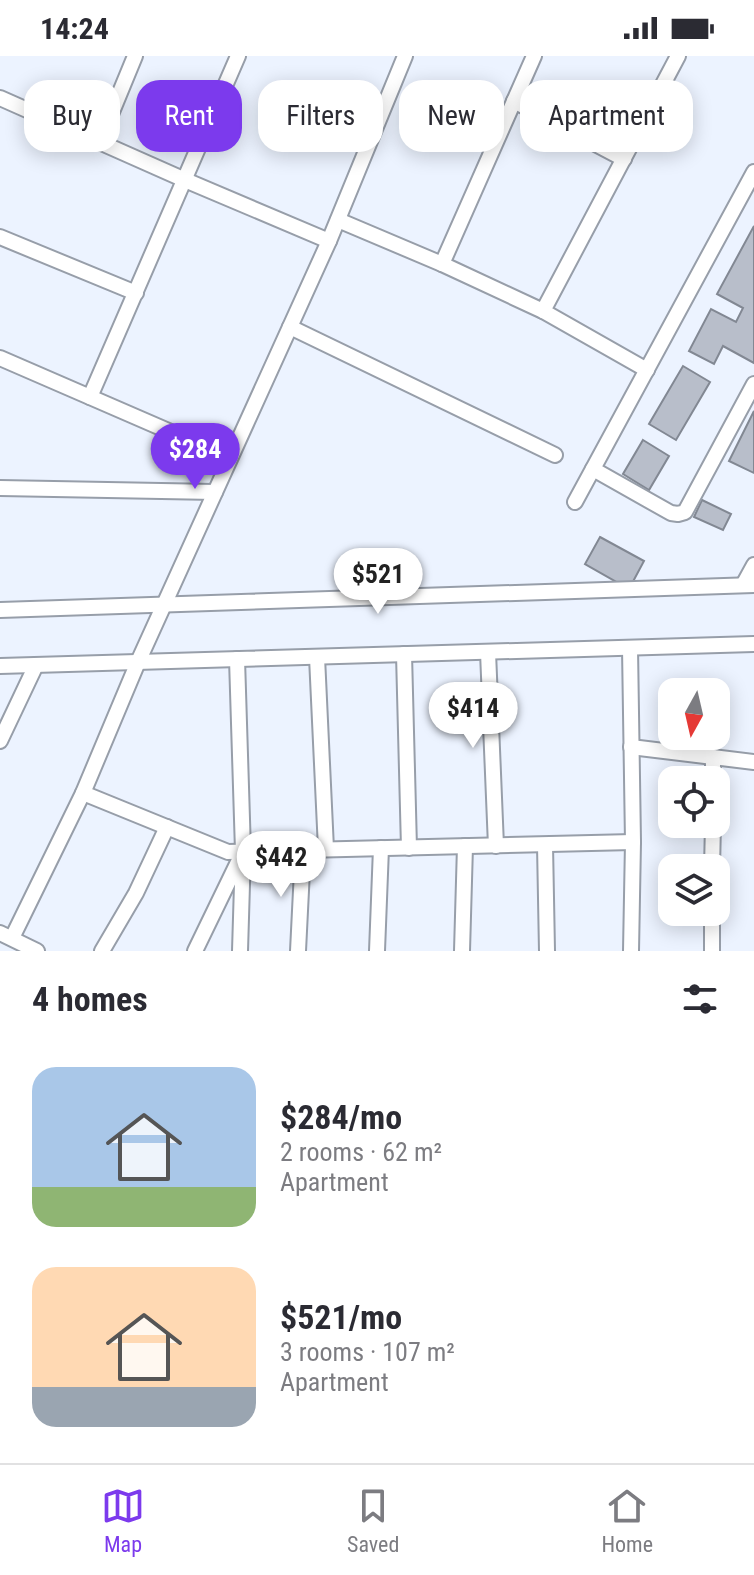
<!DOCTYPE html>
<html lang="en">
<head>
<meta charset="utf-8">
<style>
  body { margin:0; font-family:"Roboto Condensed",sans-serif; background:#f7f7f7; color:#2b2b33; height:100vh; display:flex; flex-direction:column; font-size:30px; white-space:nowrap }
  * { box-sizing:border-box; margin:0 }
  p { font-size:26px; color:#7c7c81 }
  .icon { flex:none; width:44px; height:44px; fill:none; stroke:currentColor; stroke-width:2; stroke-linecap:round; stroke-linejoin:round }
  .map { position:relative; height:895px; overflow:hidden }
  .side { display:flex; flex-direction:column; background:#fff; flex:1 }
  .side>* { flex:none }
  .guide { position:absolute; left:24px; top:24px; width:706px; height:72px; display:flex; gap:16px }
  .needle { width:52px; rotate:188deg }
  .tools { position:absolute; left:658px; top:622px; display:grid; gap:16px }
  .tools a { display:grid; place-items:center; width:72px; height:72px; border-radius:16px; background:#fff; box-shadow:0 4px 20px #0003; font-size:40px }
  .price { position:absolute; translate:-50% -68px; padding:0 18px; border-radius:28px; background:#fff; color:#222; font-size:26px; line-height:52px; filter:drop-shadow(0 2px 4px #0008) }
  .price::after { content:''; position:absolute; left:50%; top:48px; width:24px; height:18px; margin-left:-12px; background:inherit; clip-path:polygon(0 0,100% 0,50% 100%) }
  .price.active { background:#7c3aed; color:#fff }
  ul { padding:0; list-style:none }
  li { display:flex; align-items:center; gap:24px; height:200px; padding:0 32px }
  li span { display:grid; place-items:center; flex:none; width:224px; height:160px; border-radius:24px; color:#555 }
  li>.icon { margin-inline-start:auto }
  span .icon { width:96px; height:96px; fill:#fffc; stroke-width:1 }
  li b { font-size:34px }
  h2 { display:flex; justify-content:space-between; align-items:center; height:96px; padding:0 32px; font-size:34px }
  .tag { padding:0 28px; border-radius:24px; background:#fff; box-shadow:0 4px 20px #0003; font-size:28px; line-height:72px }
  .tag.active { background:#7c3aed; color:#fff }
  .status { display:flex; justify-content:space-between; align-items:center; height:56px; padding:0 40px; background:#fff; direction:ltr }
  .status svg { height:22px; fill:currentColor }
  .tab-bar { display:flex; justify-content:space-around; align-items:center; height:112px; border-top:2px solid #e1e1e2; background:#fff; font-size:22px; color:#7c7c81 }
  .tab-bar a { display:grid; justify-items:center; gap:4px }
  .tab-bar .active { color:#7c3aed }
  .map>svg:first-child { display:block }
  .building { fill:#b8beca; stroke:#828893; stroke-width:2 }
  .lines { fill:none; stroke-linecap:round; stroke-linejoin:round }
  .street-casing { stroke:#979ea9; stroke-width:18 }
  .street { stroke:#fff; stroke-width:14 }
</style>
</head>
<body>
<div class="status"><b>14:24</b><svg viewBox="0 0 49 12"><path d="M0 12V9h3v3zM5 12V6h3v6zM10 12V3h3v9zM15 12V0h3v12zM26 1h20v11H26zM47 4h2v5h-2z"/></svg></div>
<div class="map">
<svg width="754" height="895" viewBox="0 0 754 895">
  <rect width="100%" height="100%" fill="#ecf3ff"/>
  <g class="building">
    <path d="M 754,170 L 754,307 L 723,290 L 714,308 L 689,295 L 711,253 L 736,266 L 743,252 L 717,238 Z"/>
    <path d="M 683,310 L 710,326 L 676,384 L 649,368 Z"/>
    <path d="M 754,355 L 754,417 L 729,405 Z"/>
    <path d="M 643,384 L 669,400 L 649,434 L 623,418 Z"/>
    <path d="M 702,444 L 731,458 L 723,474 L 694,461 Z"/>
    <path d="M 600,481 L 644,505 L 629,533 L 585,508 Z"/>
  </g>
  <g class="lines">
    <g class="street-casing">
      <g id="street">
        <path d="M 0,42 L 185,124 L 329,185"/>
        <path d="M 514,45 L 624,103"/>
        <path d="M 100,85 L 135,0"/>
        <path d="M 338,164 L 442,208 L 543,255 L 647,314"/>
        <path d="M 0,181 L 136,237"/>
        <path d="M 442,208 L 534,0"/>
        <path d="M 543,255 L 678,0"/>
        <path d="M 290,271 L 555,399"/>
        <path d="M 0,302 L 196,387"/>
        <path d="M 90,341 L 238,0"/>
        <path d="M 593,413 L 671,457 L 678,458 L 685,456 L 754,328"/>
        <path d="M 0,432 L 215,436"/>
        <path d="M 575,446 L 754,116"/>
        <path d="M 743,529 L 754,509"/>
        <path d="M 0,554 L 754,529"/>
        <path d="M 630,592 L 633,786 L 631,895"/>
        <path d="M 488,596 L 496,790"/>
        <path d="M 404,598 L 409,792"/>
        <path d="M 317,601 L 326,793"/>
        <path d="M 237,603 L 243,795 L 240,895"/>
        <path d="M 0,610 L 754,588"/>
        <path d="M 0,685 L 36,609"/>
        <path d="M 631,691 L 754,706"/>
        <path d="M 713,724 L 713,701"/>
        <path d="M 83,737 L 228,796 L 633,786"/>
        <path d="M 545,789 L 547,895"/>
        <path d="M 712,812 L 713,768"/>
        <path d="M 0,877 L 37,895"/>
        <path d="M 12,882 L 83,737 L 138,606 L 329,185 L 405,0"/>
        <path d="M 102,895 L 136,837 L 167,771"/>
        <path d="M 195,895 L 240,802"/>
        <path d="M 298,895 L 303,794"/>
        <path d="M 377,895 L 381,792"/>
        <path d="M 462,895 L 465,790"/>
        <path d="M 712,895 L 712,856"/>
      </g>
    </g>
    <use href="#street" class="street"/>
  </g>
</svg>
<div class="tools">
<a><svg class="needle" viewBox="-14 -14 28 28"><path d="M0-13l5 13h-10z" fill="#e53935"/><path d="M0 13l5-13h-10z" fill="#7c7c81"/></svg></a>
<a><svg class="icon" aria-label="locate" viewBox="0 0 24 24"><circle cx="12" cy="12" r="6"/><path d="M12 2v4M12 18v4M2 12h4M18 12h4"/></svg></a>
<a><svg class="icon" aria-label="layers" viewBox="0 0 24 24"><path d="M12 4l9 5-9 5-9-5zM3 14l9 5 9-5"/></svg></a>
</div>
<b class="price active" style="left:195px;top:435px">$284</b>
<b class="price" style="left:378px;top:560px">$521</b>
<b class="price" style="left:473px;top:694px">$414</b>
<b class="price" style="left:281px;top:843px">$442</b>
<div class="guide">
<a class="tag">Buy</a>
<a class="tag active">Rent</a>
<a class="tag">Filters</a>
<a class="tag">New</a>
<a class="tag">Apartment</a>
</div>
</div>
<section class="side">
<h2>4 homes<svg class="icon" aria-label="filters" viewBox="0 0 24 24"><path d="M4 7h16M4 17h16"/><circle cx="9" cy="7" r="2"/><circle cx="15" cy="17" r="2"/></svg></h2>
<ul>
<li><span style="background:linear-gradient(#a9c7e8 75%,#8fb573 0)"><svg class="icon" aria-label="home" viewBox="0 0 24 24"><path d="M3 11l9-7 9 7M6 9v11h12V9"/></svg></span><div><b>$284/mo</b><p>2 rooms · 62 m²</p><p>Apartment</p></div></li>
<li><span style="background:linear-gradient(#ffd9b3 75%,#9aa5b1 0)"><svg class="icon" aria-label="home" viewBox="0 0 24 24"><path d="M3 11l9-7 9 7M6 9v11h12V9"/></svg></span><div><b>$521/mo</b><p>3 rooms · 107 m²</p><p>Apartment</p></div></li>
</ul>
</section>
<nav class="tab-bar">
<a class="active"><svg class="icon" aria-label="map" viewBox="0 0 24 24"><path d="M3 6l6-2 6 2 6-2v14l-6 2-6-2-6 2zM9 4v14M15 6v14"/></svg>Map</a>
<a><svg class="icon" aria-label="saved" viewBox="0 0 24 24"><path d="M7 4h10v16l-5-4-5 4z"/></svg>Saved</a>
<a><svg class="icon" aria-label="home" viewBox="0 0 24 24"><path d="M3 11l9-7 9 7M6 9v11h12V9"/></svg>Home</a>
</nav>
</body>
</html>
